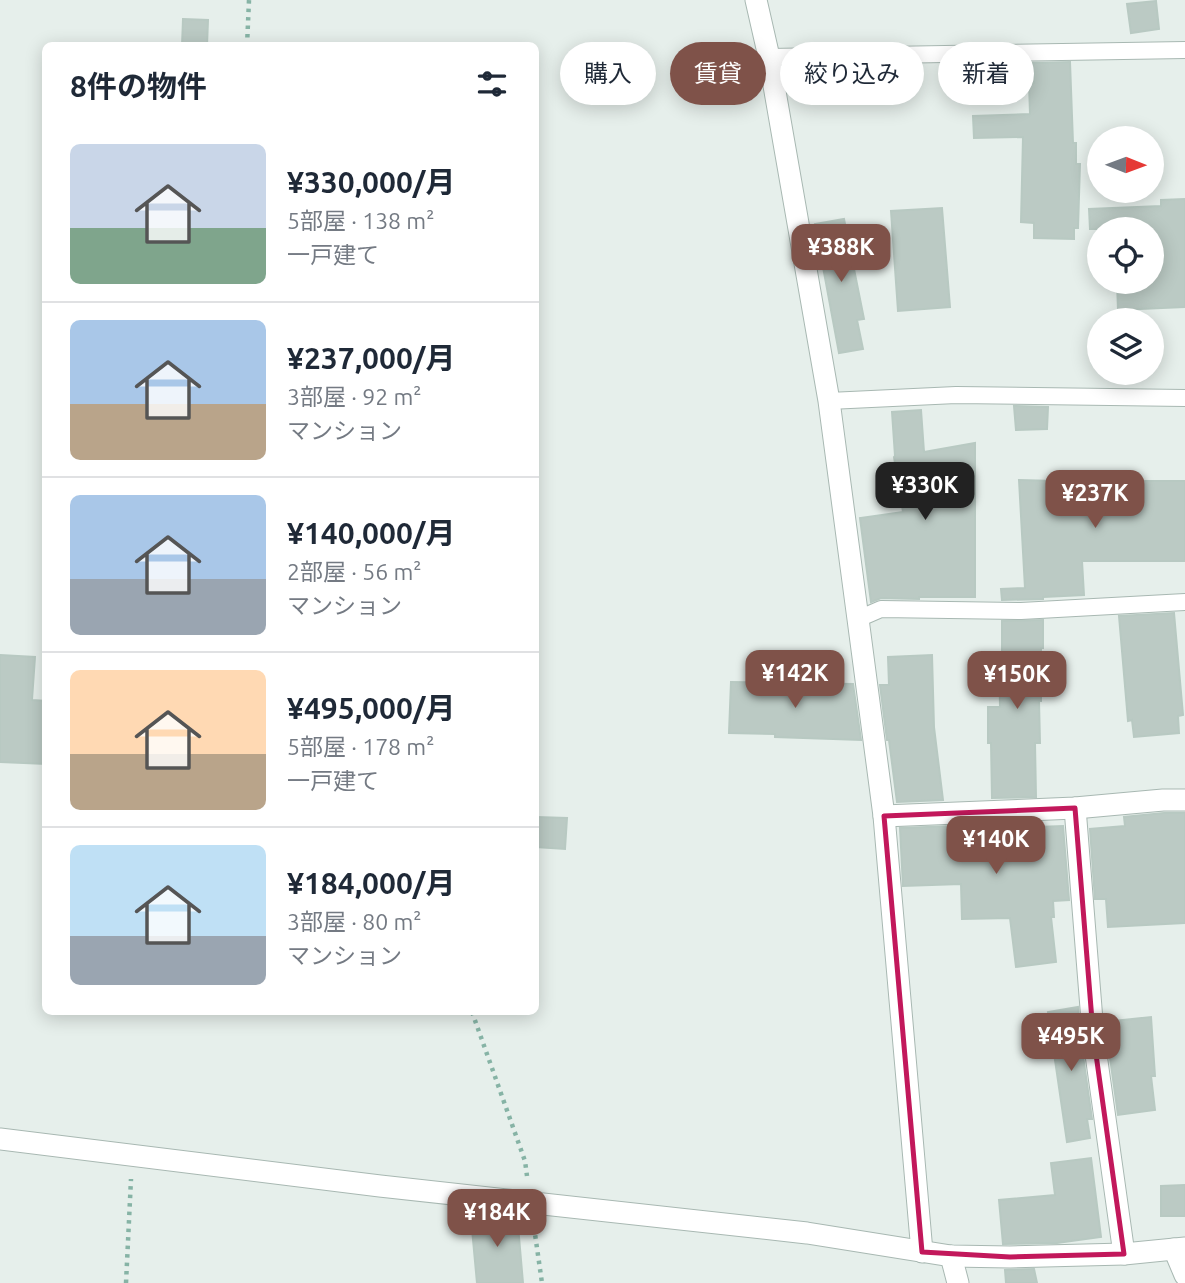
<!DOCTYPE html>
<html lang="ja">
<head>
<meta charset="utf-8">
<style>
  body { margin:0; font-family:Ubuntu,"Noto Sans JP",sans-serif; background:#f2f2f3; color:#1f2937; height:100vh; display:flex; flex-direction:column; font-size:26px; white-space:nowrap }
  * { box-sizing:border-box; margin:0 }
  p { font-size:23px; color:#747a83 }
  .icon { flex:none; width:38px; height:38px; fill:none; stroke:currentColor; stroke-width:2; stroke-linecap:round; stroke-linejoin:round }
  .map { position:relative; flex:1; overflow:hidden }
  .details { position:absolute; left:42px; top:42px; width:497px; height:973px; display:flex; flex-direction:column; background:#fff; border-radius:10px; box-shadow:0 4px 18px #0003 }
  .details>* { flex:none }
  .top-card { position:absolute; left:560px; top:42px; width:520px; height:63px; display:flex; gap:14px }
  .needle { width:46px; rotate:91deg }
  .controls { position:absolute; left:1087px; top:126px; display:grid; gap:14px }
  .controls a { display:grid; place-items:center; width:77px; height:77px; border-radius:50%; background:#fff; box-shadow:0 4px 18px #0003; font-size:35px }
  .price { position:absolute; translate:-50% -60px; padding:0 16px; border-radius:14px; background:#7f5249; color:#fff; font-size:23px; line-height:46px; filter:drop-shadow(0 2px 4px #0008) }
  .price::after { content:''; position:absolute; left:50%; top:42px; width:21px; height:16px; margin-left:-10px; background:inherit; clip-path:polygon(0 0,100% 0,50% 100%) }
  .price.active { background:#222; color:#fff }
  ul { padding:0; list-style:none }
  li { display:flex; align-items:center; gap:21px; height:175px; padding:0 28px }
  li+li { border-top:2px solid #e0e1e3 }
  li span { display:grid; place-items:center; flex:none; width:196px; height:140px; border-radius:10px; color:#555 }
  li>.icon { margin-inline-start:auto }
  span .icon { width:84px; height:84px; fill:#fffc; stroke-width:1 }
  li b { font-size:30px }
  h2 { display:flex; justify-content:space-between; align-items:center; height:84px; padding:0 28px; font-size:30px }
  .chip { padding:0 24px; border-radius:32px; background:#fff; box-shadow:0 4px 18px #0003; font-size:24px; line-height:63px }
  .chip.active { background:#7f5249; color:#fff }
  .map>svg:first-child { display:block }
  .building { fill:#bbcac4; stroke:#b8c9c2; stroke-width:2 }
  .lines { fill:none; stroke-linecap:round; stroke-linejoin:round }
  .service-casing { stroke:#a8b8b2; stroke-width:18 }
  .minor-casing { stroke:#a8b8b2; stroke-width:23 }
  .path { stroke:#86b3a5; stroke-width:4.5; stroke-dasharray:3.5 5; stroke-linecap:butt }
  .service { stroke:#fff; stroke-width:16 }
  .minor { stroke:#fff; stroke-width:21 }
  .marked { fill:none; stroke:#c2185b; stroke-width:5; stroke-linejoin:round }
</style>
</head>
<body>
<div class="map">
<svg width="1185" height="1283" viewBox="0 0 1185 1283">
  <rect width="100%" height="100%" fill="#e6efeb"/>
  <g class="building">
    <path d="M 1156,1 L 1159,29 L 1131,33 L 1127,4 Z"/>
    <path d="M 183,19 L 208,20 L 207,46 L 182,46 Z"/>
    <path d="M 1070,62 L 1073,143 L 1076,143 L 1076,164 L 1080,164 L 1078,228 L 1074,228 L 1074,239 L 1034,238 L 1034,223 L 1021,222 L 1023,137 L 974,138 L 973,116 L 1030,114 L 1029,83 L 1034,83 L 1033,63 Z"/>
    <path d="M 1185,199 L 1185,307 L 1118,310 L 1117,282 L 1152,282 L 1152,229 L 1090,229 L 1089,209 L 1161,206 L 1161,200 Z"/>
    <path d="M 942,208 L 950,307 L 898,311 L 891,211 Z"/>
    <path d="M 844,219 L 864,319 L 857,320 L 863,349 L 839,353 L 815,224 Z"/>
    <path d="M 1014,406 L 1048,407 L 1047,429 L 1016,430 Z"/>
    <path d="M 921,410 L 924,452 L 975,443 L 975,597 L 919,597 L 919,599 L 881,598 L 871,602 L 860,518 L 903,512 L 894,457 L 895,456 L 892,412 Z"/>
    <path d="M 1019,480 L 1127,483 L 1127,481 L 1185,481 L 1185,561 L 1082,561 L 1084,595 L 1043,597 L 1043,599 L 1002,600 L 1001,589 L 1025,588 Z"/>
    <path d="M 1174,613 L 1183,715 L 1178,716 L 1179,733 L 1134,737 L 1132,720 L 1128,721 L 1119,616 Z"/>
    <path d="M 1043,620 L 1043,648 L 1041,648 L 1041,701 L 1039,701 L 1040,743 L 1035,743 L 1036,797 L 992,798 L 991,743 L 988,743 L 988,707 L 1000,707 L 999,652 L 1002,652 L 1002,621 Z"/>
    <path d="M 0,655 L 35,657 L 32,700 L 46,701 L 46,764 L 0,762 Z"/>
    <path d="M 932,655 L 934,727 L 943,800 L 897,802 L 889,740 L 887,740 L 880,685 L 889,685 L 888,657 Z"/>
    <path d="M 731,682 L 853,684 L 861,740 L 775,737 L 775,734 L 729,733 Z"/>
    <path d="M 1164,813 L 1185,813 L 1185,923 L 1108,927 L 1106,899 L 1095,899 L 1090,829 L 1125,826 L 1124,817 Z"/>
    <path d="M 536,817 L 567,818 L 565,849 L 536,847 Z"/>
    <path d="M 1036,823 L 1036,827 L 1063,826 L 1069,900 L 1053,901 L 1054,917 L 1051,917 L 1056,962 L 1016,967 L 1010,918 L 962,919 L 961,884 L 903,886 L 900,828 Z"/>
    <path d="M 1078,1007 L 1080,1035 L 1092,1119 L 1087,1119 L 1090,1138 L 1067,1142 L 1048,1012 Z"/>
    <path d="M 1151,1017 L 1155,1076 L 1151,1076 L 1155,1110 L 1118,1115 L 1105,1022 Z"/>
    <path d="M 1091,1158 L 1101,1237 L 1057,1243 L 1003,1244 L 999,1200 L 1055,1195 L 1051,1163 Z"/>
    <path d="M 1185,1185 L 1185,1216 L 1161,1216 L 1161,1186 Z"/>
    <path d="M 517,1214 L 523,1283 L 477,1283 L 471,1218 Z"/>
    <path d="M 1034,1269 L 1037,1283 L 1006,1283 L 1005,1270 Z"/>
  </g>
  <g class="lines">
    <g class="service-casing">
      <g id="service">
        <path d="M 769,57 L 1185,50"/>
        <path d="M 829,401 L 956,395 L 1185,398"/>
        <path d="M 858,619 L 881,609 L 1021,611 L 1185,602"/>
      </g>
    </g>
    <g class="minor-casing">
      <g id="minor">
        <path d="M 756,0 L 769,57 L 829,401 L 858,619 L 884,816 L 922,1252"/>
        <path d="M 1075,808 L 1093,1033 L 1124,1254"/>
        <path d="M 884,816 L 1075,808 L 1163,800 L 1185,800"/>
        <path d="M 0,1139 L 380,1186 L 807,1233 L 951,1256 L 1010,1257 L 1124,1254 L 1185,1248"/>
        <path d="M 1174,1249 L 1185,1275"/>
        <path d="M 951,1256 L 958,1283"/>
      </g>
    </g>
    <g class="path">
      <path d="M 247,46 L 249,0"/>
      <path d="M 472,1012 L 525,1161 L 527,1176"/>
      <path d="M 534,1227 L 542,1283"/>
      <path d="M 126,1283 L 131,1179"/>
    </g>
    <use href="#service" class="service"/>
    <use href="#minor" class="minor"/>
  </g>
  <path class="marked" d="M 1075,808 L 1093,1033 L 1124,1254 L 1010,1257 L 922,1252 L 884,816 Z"/>
</svg>
<div class="controls">
<a><svg class="needle" viewBox="-14 -14 28 28"><path d="M0-13l5 13h-10z" fill="#e53935"/><path d="M0 13l5-13h-10z" fill="#747a83"/></svg></a>
<a><svg class="icon" aria-label="locate" viewBox="0 0 24 24"><circle cx="12" cy="12" r="6"/><path d="M12 2v4M12 18v4M2 12h4M18 12h4"/></svg></a>
<a><svg class="icon" aria-label="layers" viewBox="0 0 24 24"><path d="M12 4l9 5-9 5-9-5zM3 14l9 5 9-5"/></svg></a>
</div>
<b class="price" style="left:841px;top:284px">¥388K</b>
<b class="price active" style="left:925px;top:522px">¥330K</b>
<b class="price" style="left:1095px;top:530px">¥237K</b>
<b class="price" style="left:795px;top:710px">¥142K</b>
<b class="price" style="left:1017px;top:711px">¥150K</b>
<b class="price" style="left:996px;top:876px">¥140K</b>
<b class="price" style="left:1071px;top:1073px">¥495K</b>
<b class="price" style="left:497px;top:1249px">¥184K</b>
<div class="top-card">
<a class="chip">購入</a>
<a class="chip active">賃貸</a>
<a class="chip">絞り込み</a>
<a class="chip">新着</a>
</div>
<section class="details">
<h2>8件の物件<svg class="icon" aria-label="filters" viewBox="0 0 24 24"><path d="M4 7h16M4 17h16"/><circle cx="9" cy="7" r="2"/><circle cx="15" cy="17" r="2"/></svg></h2>
<ul>
<li><span style="background:linear-gradient(#c9d6e8 60%,#7fa58c 0)"><svg class="icon" aria-label="home" viewBox="0 0 24 24"><path d="M3 11l9-7 9 7M6 9v11h12V9"/></svg></span><div><b>¥330,000/月</b><p>5部屋 · 138 m²</p><p>一戸建て</p></div></li>
<li><span style="background:linear-gradient(#a9c7e8 60%,#b9a48a 0)"><svg class="icon" aria-label="home" viewBox="0 0 24 24"><path d="M3 11l9-7 9 7M6 9v11h12V9"/></svg></span><div><b>¥237,000/月</b><p>3部屋 · 92 m²</p><p>マンション</p></div></li>
<li><span style="background:linear-gradient(#a9c7e8 60%,#9aa5b1 0)"><svg class="icon" aria-label="home" viewBox="0 0 24 24"><path d="M3 11l9-7 9 7M6 9v11h12V9"/></svg></span><div><b>¥140,000/月</b><p>2部屋 · 56 m²</p><p>マンション</p></div></li>
<li><span style="background:linear-gradient(#ffd9b3 60%,#b9a48a 0)"><svg class="icon" aria-label="home" viewBox="0 0 24 24"><path d="M3 11l9-7 9 7M6 9v11h12V9"/></svg></span><div><b>¥495,000/月</b><p>5部屋 · 178 m²</p><p>一戸建て</p></div></li>
<li><span style="background:linear-gradient(#bfe0f5 65%,#9aa5b1 0)"><svg class="icon" aria-label="home" viewBox="0 0 24 24"><path d="M3 11l9-7 9 7M6 9v11h12V9"/></svg></span><div><b>¥184,000/月</b><p>3部屋 · 80 m²</p><p>マンション</p></div></li>
</ul>
</section>
</div>
</body>
</html>
